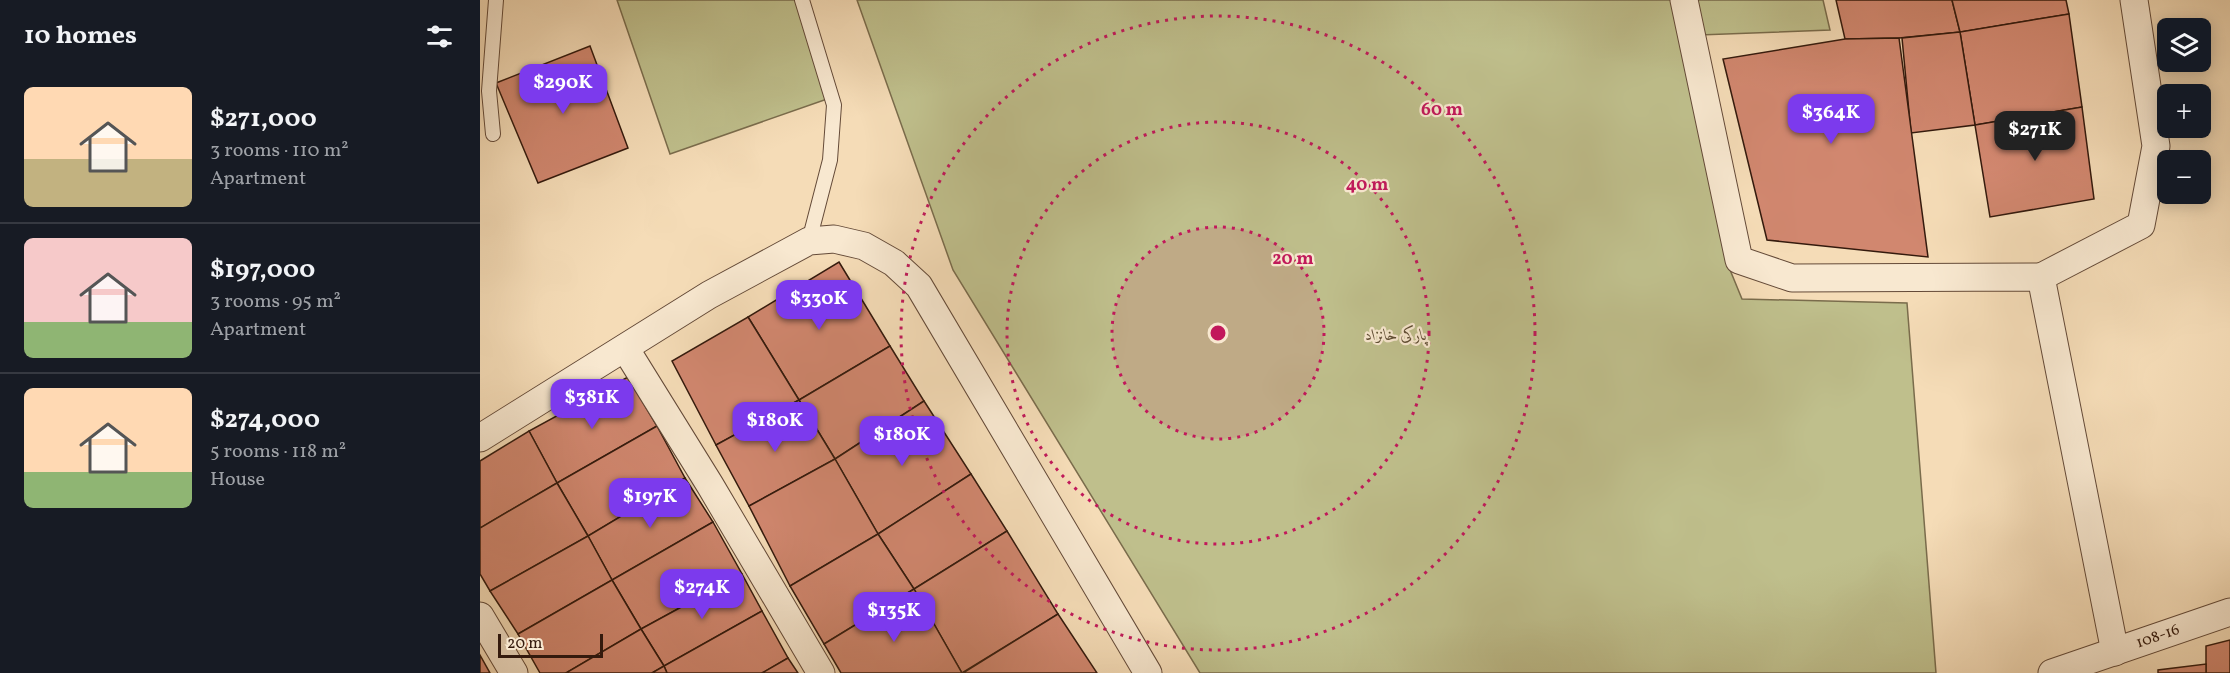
<!DOCTYPE html>
<html lang="en">
<head>
<meta charset="utf-8">
<style>
  body { margin:0; font-family:Vollkorn,Amiri,serif; background:#242831; color:#f1f3f6; height:100vh; display:flex; flex-direction:column; font-size:22px; white-space:nowrap }
  * { box-sizing:border-box; margin:0 }
  p { font-size:20px; color:#9ea1a6 }
  .icon { flex:none; width:33px; height:33px; fill:none; stroke:currentColor; stroke-width:2; stroke-linecap:round; stroke-linejoin:round }
  .map { position:relative; flex:1; overflow:hidden }
  .side { display:flex; flex-direction:column; background:#171b24; width:480px }
  .side>* { flex:none }
  .fabs { position:absolute; left:1677px; top:18px; display:grid; gap:12px }
  .fabs a { display:grid; place-items:center; width:54px; height:54px; border-radius:9px; background:#171b24; box-shadow:0 3px 15px #0003; font-size:30px }
  .scale { position:absolute; left:18px; bottom:15px; width:105px; box-sizing:border-box; padding-left:6px; border:3px solid #341a0d; border-top:0; font-size:16px; line-height:21px; white-space:nowrap; color:#341a0d; -webkit-text-stroke:4px #f8e8d0; paint-order:stroke }
  .price { position:absolute; translate:-50% -51px; padding:0 14px; border-radius:12px; background:#7c3aed; color:#fff; font-size:20px; line-height:39px; filter:drop-shadow(0 2px 3px #0008) }
  .price::after { content:''; position:absolute; left:50%; top:36px; width:18px; height:14px; margin-left:-9px; background:inherit; clip-path:polygon(0 0,100% 0,50% 100%) }
  .price.on { background:#222; color:#fff }
  ul { padding:0; list-style:none }
  li { display:flex; align-items:center; gap:18px; height:150px; padding:0 24px }
  li+li { border-top:2px solid #363941 }
  li span { display:grid; place-items:center; flex:none; width:168px; height:120px; border-radius:9px; color:#555 }
  li>.icon { margin-inline-start:auto }
  span .icon { width:72px; height:72px; fill:#fffc; stroke-width:1 }
  li b { font-size:26px }
  h2 { display:flex; justify-content:space-between; align-items:center; height:72px; padding:0 24px; font-size:26px }
  main { display:flex; flex:1; min-height:0 }
  .map>svg:first-child { display:block }
  .green { fill:#bfbf8c; stroke:#7a6c4c; stroke-width:1.5 }
  .building { fill:#d1876f; stroke:#341a0d; stroke-width:1.5 }
  .lines { fill:none; stroke-linecap:round; stroke-linejoin:round }
  .service-casing { stroke:#644a38; stroke-width:16 }
  .minor-casing { stroke:#644a38; stroke-width:29 }
  .service { stroke:#f8e8d0; stroke-width:14 }
  .minor { stroke:#f8e8d0; stroke-width:27 }
  .ring { fill:none; stroke:#c2185b; stroke-width:3; stroke-dasharray:3 6 }
  .labels { text-anchor:middle; dominant-baseline:central; stroke-width:4.5; stroke-linejoin:round; paint-order:stroke }
  .park-label { font-size:16px; font-style:italic; fill:#5e4c33; stroke:#f8e8d0 }
  .street-label { font-size:16px; fill:#341a0d; stroke:#f8e8d0 }
  .centre { fill:#c2185b; stroke:#f8e8d0; stroke-width:3 }
  .ring-label { font-size:18px; text-anchor:middle; font-weight:bold; fill:#c2185b; stroke:#f8e8d0; stroke-width:4.5; stroke-linejoin:round; paint-order:stroke }
</style>
</head>
<body>
<main>
<section class="side">
<h2>10 homes<svg class="icon" aria-label="filters" viewBox="0 0 24 24"><path d="M4 7h16M4 17h16"/><circle cx="9" cy="7" r="2"/><circle cx="15" cy="17" r="2"/></svg></h2>
<ul>
<li><span style="background:linear-gradient(#ffd9b3 60%,#c2b280 0)"><svg class="icon" aria-label="home" viewBox="0 0 24 24"><path d="M3 11l9-7 9 7M6 9v11h12V9"/></svg></span><div><b>$271,000</b><p>3 rooms · 110 m²</p><p>Apartment</p></div></li>
<li><span style="background:linear-gradient(#f6c9c9 70%,#8fb573 0)"><svg class="icon" aria-label="home" viewBox="0 0 24 24"><path d="M3 11l9-7 9 7M6 9v11h12V9"/></svg></span><div><b>$197,000</b><p>3 rooms · 95 m²</p><p>Apartment</p></div></li>
<li><span style="background:linear-gradient(#ffd9b3 70%,#8fb573 0)"><svg class="icon" aria-label="home" viewBox="0 0 24 24"><path d="M3 11l9-7 9 7M6 9v11h12V9"/></svg></span><div><b>$274,000</b><p>5 rooms · 118 m²</p><p>House</p></div></li>
</ul>
</section>
<div class="map">
<svg width="1750" height="673" viewBox="0 0 1750 673">
  <rect width="100%" height="100%" fill="#f5dcb7"/>
  <filter id="stains"><feTurbulence type="fractalNoise" baseFrequency=".00333" numOctaves="4"/><feColorMatrix values="0 0 0 0 .2 0 0 0 0 .09 0 0 0 0 .02 0 0 0 .5 -.17"/></filter>
  <radialGradient id="worn" r=".72"><stop offset=".6" stop-color="#630" stop-opacity="0"/><stop offset="1" stop-color="#630" stop-opacity=".3"/></radialGradient>
  <g class="green">
    <path d="M 137,0 L 316,0 L 350,98 L 190,154 Z"/>
    <path d="M 377,0 L 1194,0 L 1246,260 L 1262,299 L 1427,303 L 1456,673 L 720,673 L 473,270 Z"/>
    <path d="M 1211,0 L 1343,0 L 1350,30 L 1219,35 Z"/>
  </g>
  <g class="building">
    <path d="M 1356,0 L 1472,0 L 1480,32 L 1419,38 L 1365,39 Z"/>
    <path d="M 1472,0 L 1586,0 L 1589,14 L 1480,32 Z"/>
    <path d="M 1589,14 L 1602,107 L 1495,125 L 1480,32 Z"/>
    <path d="M 1480,32 L 1495,125 L 1431,133 L 1422,38 Z"/>
    <path d="M 1419,38 L 1448,257 L 1287,240 L 1243,59 L 1365,39 Z"/>
    <path d="M 110,46 L 148,148 L 58,183 L 16,83 Z"/>
    <path d="M 1602,107 L 1614,199 L 1510,217 L 1495,125 Z"/>
    <path d="M 359,262 L 410,346 L 319,400 L 268,317 Z"/>
    <path d="M 268,317 L 319,400 L 236,445 L 192,361 Z"/>
    <path d="M 410,346 L 444,401 L 355,459 L 319,400 Z"/>
    <path d="M 148,377 L 177,426 L 77,483 L 49,431 Z"/>
    <path d="M 319,400 L 355,459 L 269,506 L 236,445 Z"/>
    <path d="M 444,401 L 491,474 L 398,534 L 355,459 Z"/>
    <path d="M 177,426 L 205,478 L 108,536 L 77,483 Z"/>
    <path d="M 49,431 L 77,483 L 0,528 L 0,461 Z"/>
    <path d="M 355,459 L 398,534 L 310,586 L 269,506 Z"/>
    <path d="M 491,474 L 527,531 L 434,589 L 398,534 Z"/>
    <path d="M 205,478 L 233,522 L 132,580 L 108,536 Z"/>
    <path d="M 77,483 L 108,536 L 10,591 L 0,574 L 0,528 Z"/>
    <path d="M 233,522 L 262,574 L 161,629 L 132,580 Z"/>
    <path d="M 527,531 L 578,614 L 482,673 L 434,589 Z"/>
    <path d="M 398,534 L 434,589 L 344,644 L 310,586 Z"/>
    <path d="M 108,536 L 132,580 L 38,634 L 10,591 Z"/>
    <path d="M 262,574 L 282,611 L 184,666 L 161,629 Z"/>
    <path d="M 132,580 L 161,629 L 86,673 L 60,673 L 38,634 Z"/>
    <path d="M 434,589 L 482,673 L 361,673 L 344,644 Z"/>
    <path d="M 282,611 L 308,658 L 282,673 L 187,673 L 184,666 Z"/>
    <path d="M 578,614 L 617,673 L 483,673 Z"/>
    <path d="M 161,629 L 184,666 L 172,673 L 86,673 Z"/>
    <path d="M 1750,640 L 1750,673 L 1726,673 L 1726,646 Z"/>
    <path d="M 0,655 L 10,673 L 0,673 Z"/>
    <path d="M 308,658 L 318,673 L 282,673 Z"/>
    <path d="M 1726,664 L 1726,673 L 1678,673 L 1678,670 Z"/>
    <path d="M 184,666 L 187,673 L 172,673 Z"/>
  </g>
  <g class="lines">
    <g class="service-casing">
      <g id="service">
        <path d="M 322,0 L 354,105 L 350,160 L 329,241"/>
        <path d="M 13,134 L 9,91 L 16,0"/>
      </g>
    </g>
    <g class="minor-casing">
      <g id="minor">
        <path d="M 1204,0 L 1259,260 L 1312,278 L 1561,277 L 1635,652"/>
        <path d="M 1561,277 L 1661,225 L 1676,146 L 1654,0"/>
        <path d="M 145,348 L 230,485 L 341,673"/>
        <path d="M 0,438 L 229,295 L 329,241 L 354,239 L 384,246 L 414,263 L 439,286 L 668,673"/>
        <path d="M 0,616 L 34,673"/>
        <path id="s1" d="M 1572,673 L 1750,612"/>
      </g>
    </g>
    <use href="#service" class="service"/>
    <use href="#minor" class="minor"/>
  </g>
  <circle cx="738" cy="333" r="106" fill="#c2185b" fill-opacity=".12"/>
  <g class="ring">
    <circle cx="738" cy="333" r="106"/>
    <circle cx="738" cy="333" r="211"/>
    <circle cx="738" cy="333" r="317"/>
  </g>
  <g class="labels">
    <g class="park-label">
      <text x="916" y="336">پارکی خانزاد</text>
    </g>
    <g class="street-label">
      <text stroke="none"><textPath href="#s1" startOffset="112">108-16</textPath></text>
    </g>
  </g>
  <circle cx="738" cy="333" r="9" class="centre"/>
  <g class="ring-label">
    <text x="962" y="115">60 m</text>
    <text x="887" y="190">40 m</text>
    <text x="813" y="264">20 m</text>
  </g>
  <rect width="100%" height="100%" filter="url(#stains)"/>
  <rect width="100%" height="100%" fill="url(#worn)"/>
</svg>
<div class="fabs">
<a><svg class="icon" aria-label="layers" viewBox="0 0 24 24"><path d="M12 4l9 5-9 5-9-5zM3 14l9 5 9-5"/></svg></a>
<a>+</a>
<a>−</a>
</div>
<div class="scale">20 m</div>
<b class="price" style="left:83px;top:115px">$290K</b>
<b class="price" style="left:1351px;top:145px">$364K</b>
<b class="price on" style="left:1555px;top:162px">$271K</b>
<b class="price" style="left:339px;top:331px">$330K</b>
<b class="price" style="left:112px;top:430px">$381K</b>
<b class="price" style="left:295px;top:453px">$180K</b>
<b class="price" style="left:422px;top:467px">$180K</b>
<b class="price" style="left:170px;top:529px">$197K</b>
<b class="price" style="left:222px;top:620px">$274K</b>
<b class="price" style="left:414px;top:643px">$135K</b>
</div>
</main>
</body>
</html>
